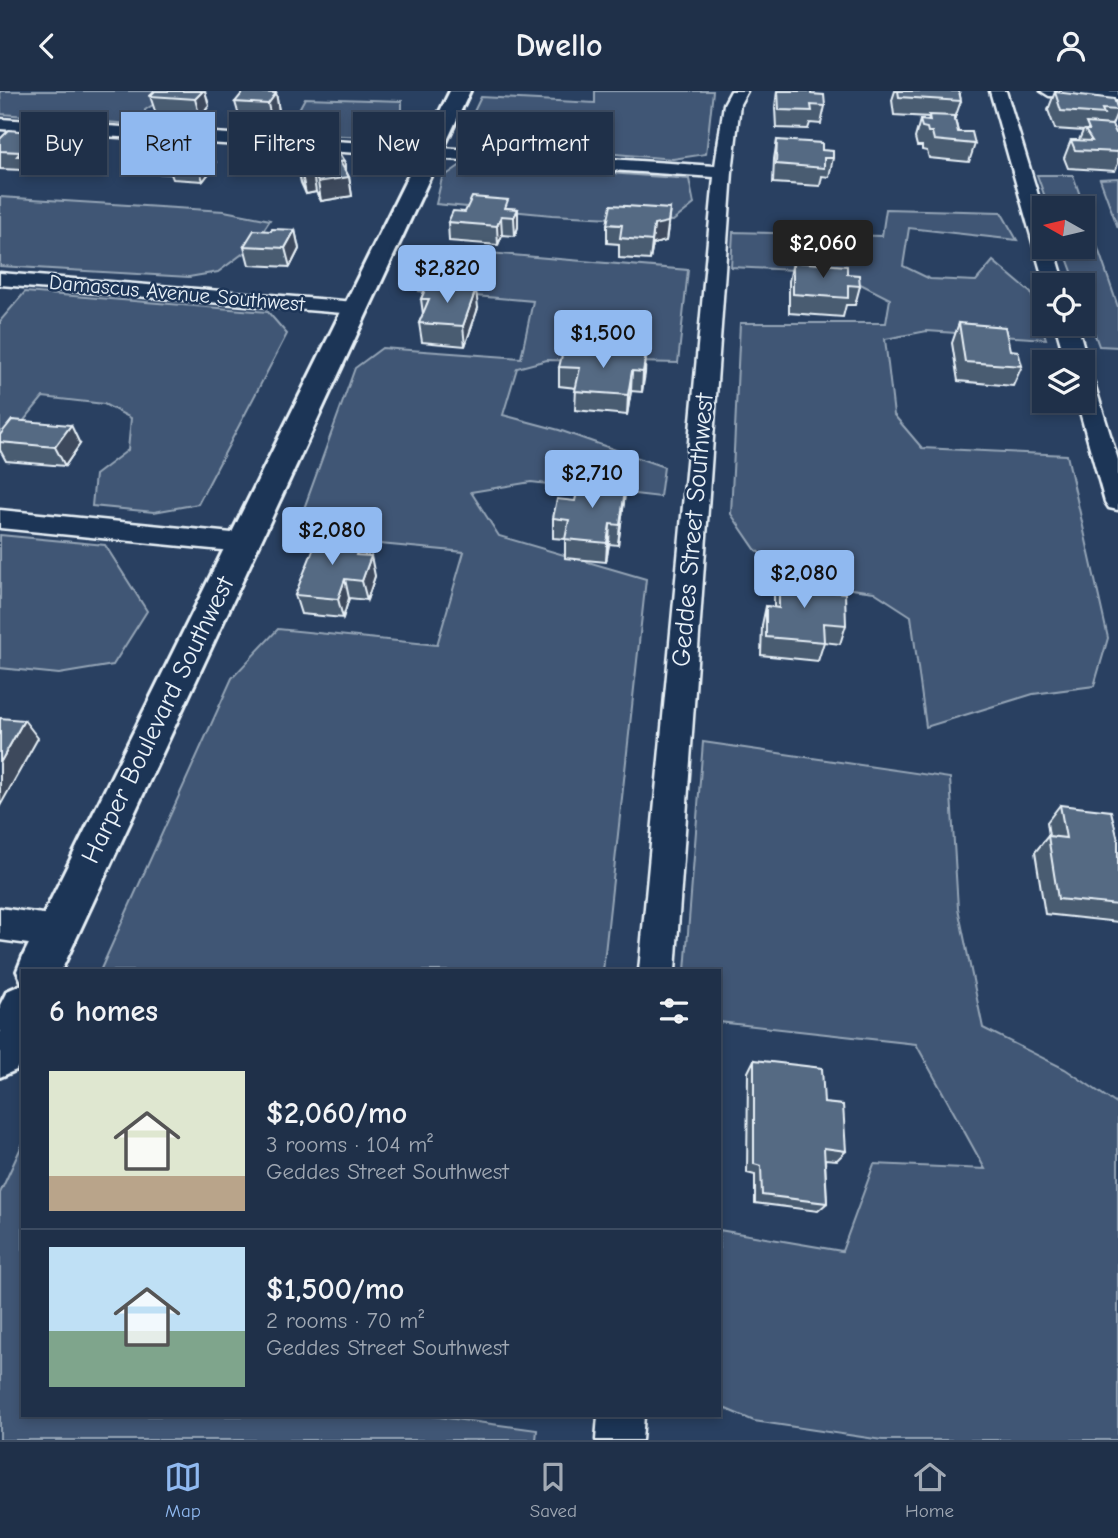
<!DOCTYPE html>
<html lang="en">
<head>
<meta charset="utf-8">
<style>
  body { margin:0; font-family:"Comic Neue",sans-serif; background:#273850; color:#f1f3f6; height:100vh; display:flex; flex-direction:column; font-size:26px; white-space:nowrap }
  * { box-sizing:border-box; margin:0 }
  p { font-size:23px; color:#a1a9b4 }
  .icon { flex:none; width:38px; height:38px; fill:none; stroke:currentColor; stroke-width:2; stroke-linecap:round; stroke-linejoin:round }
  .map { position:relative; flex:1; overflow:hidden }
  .side { position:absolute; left:21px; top:878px; width:700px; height:448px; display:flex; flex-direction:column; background:#1f3049; border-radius:0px; box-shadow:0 4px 10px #0003,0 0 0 2px #3c4b61 }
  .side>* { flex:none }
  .top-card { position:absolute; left:21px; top:21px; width:700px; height:63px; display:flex; gap:14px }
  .needle { width:46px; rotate:278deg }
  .controls { position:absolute; left:1032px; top:105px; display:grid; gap:14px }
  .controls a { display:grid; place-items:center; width:63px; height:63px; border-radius:0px; background:#1f3049; box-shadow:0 4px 10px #0003,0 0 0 2px #3c4b61; font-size:35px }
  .price { position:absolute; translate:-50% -60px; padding:0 16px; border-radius:7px; background:#90b9f0; color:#111; font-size:23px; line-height:46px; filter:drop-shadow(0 2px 4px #0008) }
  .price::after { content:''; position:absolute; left:50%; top:42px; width:21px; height:16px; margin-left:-10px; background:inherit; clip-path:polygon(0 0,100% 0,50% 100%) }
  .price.selected { background:#222; color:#fff }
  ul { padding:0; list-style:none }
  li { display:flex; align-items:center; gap:21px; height:175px; padding:0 28px }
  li+li { border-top:2px solid #3c4b61 }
  li span { display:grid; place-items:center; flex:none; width:196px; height:140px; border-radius:0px; color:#555 }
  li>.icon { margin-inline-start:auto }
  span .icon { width:84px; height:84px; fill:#fffc; stroke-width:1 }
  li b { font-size:30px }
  h2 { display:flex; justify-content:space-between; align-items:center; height:84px; padding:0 28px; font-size:30px }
  .pill { padding:0 24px; border-radius:0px; background:#1f3049; box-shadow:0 4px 10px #0003,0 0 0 2px #3c4b61; font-size:24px; line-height:63px }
  .pill.selected { background:#90b9f0; color:#111 }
  header { display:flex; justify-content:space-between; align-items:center; height:91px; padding:0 28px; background:#1f3049; font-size:32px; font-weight:700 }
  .tab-bar { display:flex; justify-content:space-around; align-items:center; height:98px; border-top:2px solid #3c4b61; background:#1f3049; font-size:19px; color:#a1a9b4 }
  .tab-bar a { display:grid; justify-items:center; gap:4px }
  .tab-bar .selected { color:#90b9f0 }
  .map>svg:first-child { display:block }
  .green { fill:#415774; stroke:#94a4b6; stroke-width:2 }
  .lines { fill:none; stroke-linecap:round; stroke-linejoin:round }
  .minor-casing { stroke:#e8f1f8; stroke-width:5 }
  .tertiary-casing { stroke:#e8f1f8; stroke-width:6 }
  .minor { fill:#1d3557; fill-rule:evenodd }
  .tertiary { fill:#1d3557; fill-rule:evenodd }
  .wall { fill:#495b71; stroke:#e8f1f8; stroke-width:2 }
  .shaded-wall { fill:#3c4a5c; stroke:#e8f1f8; stroke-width:2 }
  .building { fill:#556a83; stroke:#e8f1f8; stroke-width:2 }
  .labels { text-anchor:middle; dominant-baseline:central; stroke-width:5; stroke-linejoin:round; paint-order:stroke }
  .far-street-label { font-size:21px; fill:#e8f1f8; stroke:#1d3557 }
  .street-label { font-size:26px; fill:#e8f1f8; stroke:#1d3557 }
</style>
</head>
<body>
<header><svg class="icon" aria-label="back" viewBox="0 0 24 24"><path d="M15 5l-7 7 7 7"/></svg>Dwello<svg class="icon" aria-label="person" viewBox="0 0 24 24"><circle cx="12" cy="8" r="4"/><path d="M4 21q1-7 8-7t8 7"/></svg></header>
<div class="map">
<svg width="1118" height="1349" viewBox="0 0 1118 1349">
  <rect width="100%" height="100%" fill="#294061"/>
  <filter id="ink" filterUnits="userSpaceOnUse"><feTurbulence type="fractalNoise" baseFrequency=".0143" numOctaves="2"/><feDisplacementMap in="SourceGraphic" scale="14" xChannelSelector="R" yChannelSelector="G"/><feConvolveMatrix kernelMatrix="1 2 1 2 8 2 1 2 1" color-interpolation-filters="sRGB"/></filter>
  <g filter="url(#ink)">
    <g class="green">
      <path d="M 0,0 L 181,0 L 168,4 L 145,19 L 144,34 L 1,23 Z"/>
      <path d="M 595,0 L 713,0 L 706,63 L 673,68 L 488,52 L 467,35 L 481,6 L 595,12 Z"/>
      <path d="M 305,7 L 402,10 L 402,30 L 391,41 L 365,46 L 286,42 Z"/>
      <path d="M 465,71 L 689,88 L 694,113 L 673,130 L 552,124 L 436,113 L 442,87 Z"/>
      <path d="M 1037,84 L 1073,84 L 1118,216 L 1118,256 L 1099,255 L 1083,211 L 1083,194 L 1077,194 L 1063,156 L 1083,156 L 1083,117 L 1049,117 Z"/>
      <path d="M 1118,87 L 1118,137 L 1100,88 Z"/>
      <path d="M 0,106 L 224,120 L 270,129 L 253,155 L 218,181 L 189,186 L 0,175 Z"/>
      <path d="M 886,118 L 1001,121 L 1017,149 L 909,137 L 903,175 L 930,188 L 976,190 L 993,170 L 1031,202 L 1046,248 L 927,240 L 885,248 L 894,324 L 922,357 L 1067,364 L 1108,547 L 1094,595 L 1033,603 L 926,636 L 911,525 L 874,501 L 791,490 L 755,458 L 731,423 L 740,232 L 886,232 L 890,208 L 837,181 L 731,176 L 733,141 L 882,145 Z"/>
      <path d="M 431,157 L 688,179 L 678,272 L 547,269 L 517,277 L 503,324 L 559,339 L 664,376 L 660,406 L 531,391 L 471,401 L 499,445 L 646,488 L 603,880 L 100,880 L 232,587 L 278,538 L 437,554 L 464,461 L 294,445 L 355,277 L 382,257 L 521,267 L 533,210 L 419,200 Z"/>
      <path d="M 25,201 L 268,221 L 287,243 L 198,413 L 154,421 L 92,415 L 95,384 L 128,359 L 131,327 L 104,313 L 43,306 L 0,359 L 0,230 Z"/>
      <path d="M 0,444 L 105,454 L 147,520 L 113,574 L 59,583 L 0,577 Z"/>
      <path d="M 703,651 L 950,687 L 958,817 L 983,937 L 1065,978 L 1118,1014 L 1118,1349 L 882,1349 L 754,1330 L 719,1315 L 719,1139 L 842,1160 L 874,1073 L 985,1078 L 916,953 L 719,931 L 719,880 L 685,880 Z"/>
      <path d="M 23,1052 L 23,1325 L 432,1325 L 537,1339 L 536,1349 L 0,1349 L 0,1102 Z"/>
    </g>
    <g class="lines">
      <g class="minor-casing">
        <g id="minor">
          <path d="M 731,0 L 747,0 L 740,13 L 732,81 L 675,880 L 639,880 L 714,86 L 0,38 L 0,28 L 715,75 L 724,13 Z"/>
          <path d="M 990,0 L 1006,0 L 1045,127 L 1045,156 L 1054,156 L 1065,194 L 1045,194 Z"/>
          <path d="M 1041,0 L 1118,0 L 1118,9 L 1049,5 Z"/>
          <path d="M 0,182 L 355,211 L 362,213 L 366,217 L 362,221 L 355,223 L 0,194 Z"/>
          <path d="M 1055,233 L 1077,233 L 1088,271 L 1085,276 L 1083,271 L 1066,271 Z"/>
          <path d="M 1083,285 L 1091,287 L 1094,292 L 1118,369 L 1118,419 L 1109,417 L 1105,411 L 1077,310 L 1083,310 Z"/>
          <path d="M 0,419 L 242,443 L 251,446 L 255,452 L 251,458 L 242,461 L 0,437 Z"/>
          <path d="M 0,817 L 57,825 L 69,830 L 75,841 L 69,852 L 57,857 L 0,849 Z"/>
          <path d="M 598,1325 L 644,1325 L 642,1349 L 596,1349 Z"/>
        </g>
      </g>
      <g class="tertiary-casing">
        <g id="tertiary">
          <path d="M 450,0 L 470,0 L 61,880 L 23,880 L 23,893 L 17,880 L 23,865 Z"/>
          <path d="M 23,893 L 23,966 L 16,979 L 0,986 L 0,914 L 7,900 Z"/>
        </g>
      </g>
      <use href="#minor" class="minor"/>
      <use href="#tertiary" class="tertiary"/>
    </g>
    <g class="wall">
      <path d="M 205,0 L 209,15 L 200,26 L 156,23 L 150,5 Z"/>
      <path d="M 777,0 L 811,3 L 825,15 L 821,33 L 810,32 L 808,38 L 776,37 L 775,16 Z"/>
      <path d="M 895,0 L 959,0 L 961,10 L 955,27 L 958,41 L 975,53 L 969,71 L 929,67 L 927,60 L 922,59 L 922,55 L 917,55 L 915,47 L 920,29 L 928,30 L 929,26 L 894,24 L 892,9 Z"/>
      <path d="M 1055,1 L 1118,19 L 1112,34 L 1116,42 L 1118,42 L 1118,73 L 1115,80 L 1068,77 L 1064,67 L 1071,49 L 1079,49 L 1083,40 L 1055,38 L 1048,19 Z"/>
      <path d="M 276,2 L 279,20 L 272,31 L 240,28 L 235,11 Z"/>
      <path d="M 31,45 L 64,46 L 71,64 L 54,82 L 41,81 L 38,84 L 25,83 L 23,79 L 0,78 L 0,48 Z"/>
      <path d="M 182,49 L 183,53 L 211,55 L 216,73 L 203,90 L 173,88 L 171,83 L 154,82 L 153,78 L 148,77 L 142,59 Z"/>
      <path d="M 777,49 L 822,59 L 833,67 L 829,86 L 822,85 L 820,95 L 773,92 L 774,68 Z"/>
      <path d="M 302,66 L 344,70 L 346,80 L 349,86 L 352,105 L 321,110 L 316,101 L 306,103 L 301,92 L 297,74 L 303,73 Z"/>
      <path d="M 508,117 L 518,118 L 518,136 L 515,145 L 502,144 L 498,154 L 449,150 L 448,131 L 465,121 Z"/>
      <path d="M 607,133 L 668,137 L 666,150 L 653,153 L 650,169 L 619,167 L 619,153 L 607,152 Z"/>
      <path d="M 295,139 L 299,158 L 290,176 L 249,174 L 244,155 L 271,140 Z"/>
      <path d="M 793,171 L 847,183 L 860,195 L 855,214 L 846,214 L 843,226 L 789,222 L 789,190 Z"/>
      <path d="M 427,194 L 478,217 L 465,255 L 422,251 L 419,232 L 423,223 L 421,208 Z"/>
      <path d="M 959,232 L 1010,259 L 1022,275 L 1013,295 L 958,290 L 952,252 Z"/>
      <path d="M 646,263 L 642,301 L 631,300 L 627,324 L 575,319 L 576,297 L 559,295 L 559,276 Z"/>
      <path d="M 0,344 L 80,353 L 65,375 L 6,370 L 0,359 Z"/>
      <path d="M 626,392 L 624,411 L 618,454 L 609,453 L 606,471 L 565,467 L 565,448 L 553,447 L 553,427 L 575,410 Z"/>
      <path d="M 361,447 L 365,465 L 375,485 L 367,509 L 349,507 L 343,527 L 301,523 L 295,504 Z"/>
      <path d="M 779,483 L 821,500 L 846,534 L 840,553 L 824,551 L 818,570 L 761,564 L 762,534 L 766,515 L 774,516 L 774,502 Z"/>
      <path d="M 1060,714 L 1118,749 L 1118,831 L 1045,823 L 1035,761 L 1048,745 L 1049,745 L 1047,731 Z"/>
      <path d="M 754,969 L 846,1060 L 837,1069 L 825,1068 L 827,1112 L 818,1120 L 755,1112 L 755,1084 L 747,1082 L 748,981 Z"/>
    </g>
    <g class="shaded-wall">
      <path d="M 203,0 L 205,0 L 209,15 L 200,26 L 195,8 Z"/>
      <path d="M 276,2 L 279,20 L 272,31 L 268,13 Z"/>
      <path d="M 29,41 L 37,59 L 33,62 L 41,81 L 38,84 L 30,65 L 25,45 Z"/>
      <path d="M 64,46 L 71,64 L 54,82 L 47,63 Z"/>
      <path d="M 211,55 L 216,73 L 203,90 L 198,72 Z"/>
      <path d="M 344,70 L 347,86 L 349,86 L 352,105 L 321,110 L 318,91 L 340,71 Z"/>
      <path d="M 313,82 L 316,101 L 306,103 L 302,84 Z"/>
      <path d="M 518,118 L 518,136 L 515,145 L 514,126 Z"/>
      <path d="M 670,118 L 666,150 L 653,153 L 650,169 L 654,134 Z"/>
      <path d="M 501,125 L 502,144 L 498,154 L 497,135 Z"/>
      <path d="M 295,139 L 299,158 L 290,176 L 285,157 Z"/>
      <path d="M 476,198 L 478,217 L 465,255 L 463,235 Z"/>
      <path d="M 646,263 L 645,283 L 642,301 L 643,281 Z"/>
      <path d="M 632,280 L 631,300 L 627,324 L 628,304 Z"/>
      <path d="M 71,334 L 80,353 L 65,375 L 55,356 Z"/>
      <path d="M 626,392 L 624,411 L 618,454 L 620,434 Z"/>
      <path d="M 610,433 L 609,453 L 606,471 L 607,452 Z"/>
      <path d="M 361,447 L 366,467 L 356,464 Z"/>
      <path d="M 371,465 L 375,485 L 367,509 L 362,490 Z"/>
      <path d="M 345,488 L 349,507 L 343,527 L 338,508 Z"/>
      <path d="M 24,629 L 38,647 L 0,715 L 0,672 Z"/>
    </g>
    <g class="building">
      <path d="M 155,0 L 203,0 L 195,8 L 150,5 Z"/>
      <path d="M 244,0 L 276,2 L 268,13 L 235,11 Z"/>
      <path d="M 778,0 L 811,0 L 811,3 L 824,4 L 825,15 L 811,14 L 812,20 L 779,19 Z"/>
      <path d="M 898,0 L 959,0 L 961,10 L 899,6 Z"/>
      <path d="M 1055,1 L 1114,8 L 1118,19 L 1102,18 L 1104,23 L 1061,20 Z"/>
      <path d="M 929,24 L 954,25 L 958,41 L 972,41 L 975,53 L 934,49 L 932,41 L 928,41 L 927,37 L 922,36 L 920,29 L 930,30 Z"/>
      <path d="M 1086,32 L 1112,34 L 1116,42 L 1118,42 L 1118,61 L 1075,59 L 1071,49 L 1092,50 L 1085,39 L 1089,39 Z"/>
      <path d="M 9,39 L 29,41 L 25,45 L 64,46 L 47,63 L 33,62 L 30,65 L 17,65 L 20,61 L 0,60 L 0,48 Z"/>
      <path d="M 151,49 L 182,49 L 179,53 L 211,55 L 198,72 L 167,70 L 171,65 L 148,63 L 151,60 L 142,59 Z"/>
      <path d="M 777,49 L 822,52 L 822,59 L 833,60 L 833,67 L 824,67 L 824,77 L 776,73 Z"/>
      <path d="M 338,60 L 344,70 L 340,71 L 349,86 L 318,91 L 313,82 L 302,84 L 297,74 L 307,72 L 302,66 Z"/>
      <path d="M 472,106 L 508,109 L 505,117 L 518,118 L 514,126 L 501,125 L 497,135 L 448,131 L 453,120 L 465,121 Z"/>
      <path d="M 611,114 L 670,118 L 668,131 L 654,134 L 652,150 L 620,147 L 622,134 L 607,133 Z"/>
      <path d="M 272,138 L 295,139 L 285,157 L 244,155 L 254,139 L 271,140 Z"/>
      <path d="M 793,171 L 847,175 L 847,183 L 859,184 L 860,195 L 848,194 L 848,207 L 793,203 Z"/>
      <path d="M 427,194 L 476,198 L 463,235 L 419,232 L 429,208 L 421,208 Z"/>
      <path d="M 959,232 L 1005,236 L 1010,259 L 1018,260 L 1022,275 L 965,271 Z"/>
      <path d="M 564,257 L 646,263 L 643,281 L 632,280 L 628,304 L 575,300 L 580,277 L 559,276 Z"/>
      <path d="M 12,329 L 71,334 L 55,356 L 0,351 L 0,344 Z"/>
      <path d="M 580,388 L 626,392 L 620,434 L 610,433 L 607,452 L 565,448 L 569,429 L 553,427 L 557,408 L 575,410 Z"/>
      <path d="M 319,444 L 361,447 L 356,464 L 371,465 L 362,490 L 345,488 L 338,508 L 295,504 Z"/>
      <path d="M 779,483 L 821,486 L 821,500 L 845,502 L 846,534 L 823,532 L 824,551 L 766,546 L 766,515 L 779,517 Z"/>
      <path d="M 0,627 L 24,629 L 0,672 Z"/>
      <path d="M 1060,714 L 1111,720 L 1118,749 L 1118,814 L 1058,808 L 1048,745 L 1066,747 Z"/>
      <path d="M 754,969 L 822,977 L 824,1012 L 843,1014 L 846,1060 L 824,1057 L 827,1112 L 762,1104 L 761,1075 L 754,1073 Z"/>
    </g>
  </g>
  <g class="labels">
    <g class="far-street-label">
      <text transform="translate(177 202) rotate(5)">Damascus Avenue Southwest</text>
    </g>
    <g class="street-label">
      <text transform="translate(693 439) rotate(-85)">Geddes Street Southwest</text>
      <text transform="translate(158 629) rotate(-64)">Harper Boulevard Southwest</text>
    </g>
  </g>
</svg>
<div class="controls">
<a><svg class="needle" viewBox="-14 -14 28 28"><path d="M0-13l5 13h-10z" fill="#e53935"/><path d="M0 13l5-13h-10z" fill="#a1a9b4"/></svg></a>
<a><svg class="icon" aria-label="locate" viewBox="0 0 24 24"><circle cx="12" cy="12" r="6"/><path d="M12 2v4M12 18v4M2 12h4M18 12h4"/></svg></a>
<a><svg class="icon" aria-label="layers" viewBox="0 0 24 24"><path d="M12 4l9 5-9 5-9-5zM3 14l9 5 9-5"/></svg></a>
</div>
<b class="price selected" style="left:823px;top:189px">$2,060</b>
<b class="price" style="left:447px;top:214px">$2,820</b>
<b class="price" style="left:603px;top:279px">$1,500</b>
<b class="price" style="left:592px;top:419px">$2,710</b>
<b class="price" style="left:332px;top:476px">$2,080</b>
<b class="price" style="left:804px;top:519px">$2,080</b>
<div class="top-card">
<a class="pill">Buy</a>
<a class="pill selected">Rent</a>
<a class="pill">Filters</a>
<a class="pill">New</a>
<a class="pill">Apartment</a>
</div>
<section class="side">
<h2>6 homes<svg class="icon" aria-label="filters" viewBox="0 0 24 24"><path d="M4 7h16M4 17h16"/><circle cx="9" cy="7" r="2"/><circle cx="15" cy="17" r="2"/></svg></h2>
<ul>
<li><span style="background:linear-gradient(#dfe7d0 75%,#b9a48a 0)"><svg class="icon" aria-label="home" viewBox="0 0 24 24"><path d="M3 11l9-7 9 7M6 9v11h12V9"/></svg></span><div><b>$2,060/mo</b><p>3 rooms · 104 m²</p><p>Geddes Street Southwest</p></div></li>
<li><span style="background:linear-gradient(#bfe0f5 60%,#7fa58c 0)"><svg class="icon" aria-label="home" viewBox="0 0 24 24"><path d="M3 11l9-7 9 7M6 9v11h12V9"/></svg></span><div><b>$1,500/mo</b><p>2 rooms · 70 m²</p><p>Geddes Street Southwest</p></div></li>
</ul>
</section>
</div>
<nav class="tab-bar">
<a class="selected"><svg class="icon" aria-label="map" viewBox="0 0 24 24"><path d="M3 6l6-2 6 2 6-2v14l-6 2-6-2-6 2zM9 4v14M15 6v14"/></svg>Map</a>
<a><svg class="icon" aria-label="saved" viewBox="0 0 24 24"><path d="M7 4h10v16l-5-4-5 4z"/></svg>Saved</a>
<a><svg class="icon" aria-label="home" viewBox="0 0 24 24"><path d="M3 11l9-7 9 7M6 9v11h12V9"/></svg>Home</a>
</nav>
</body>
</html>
